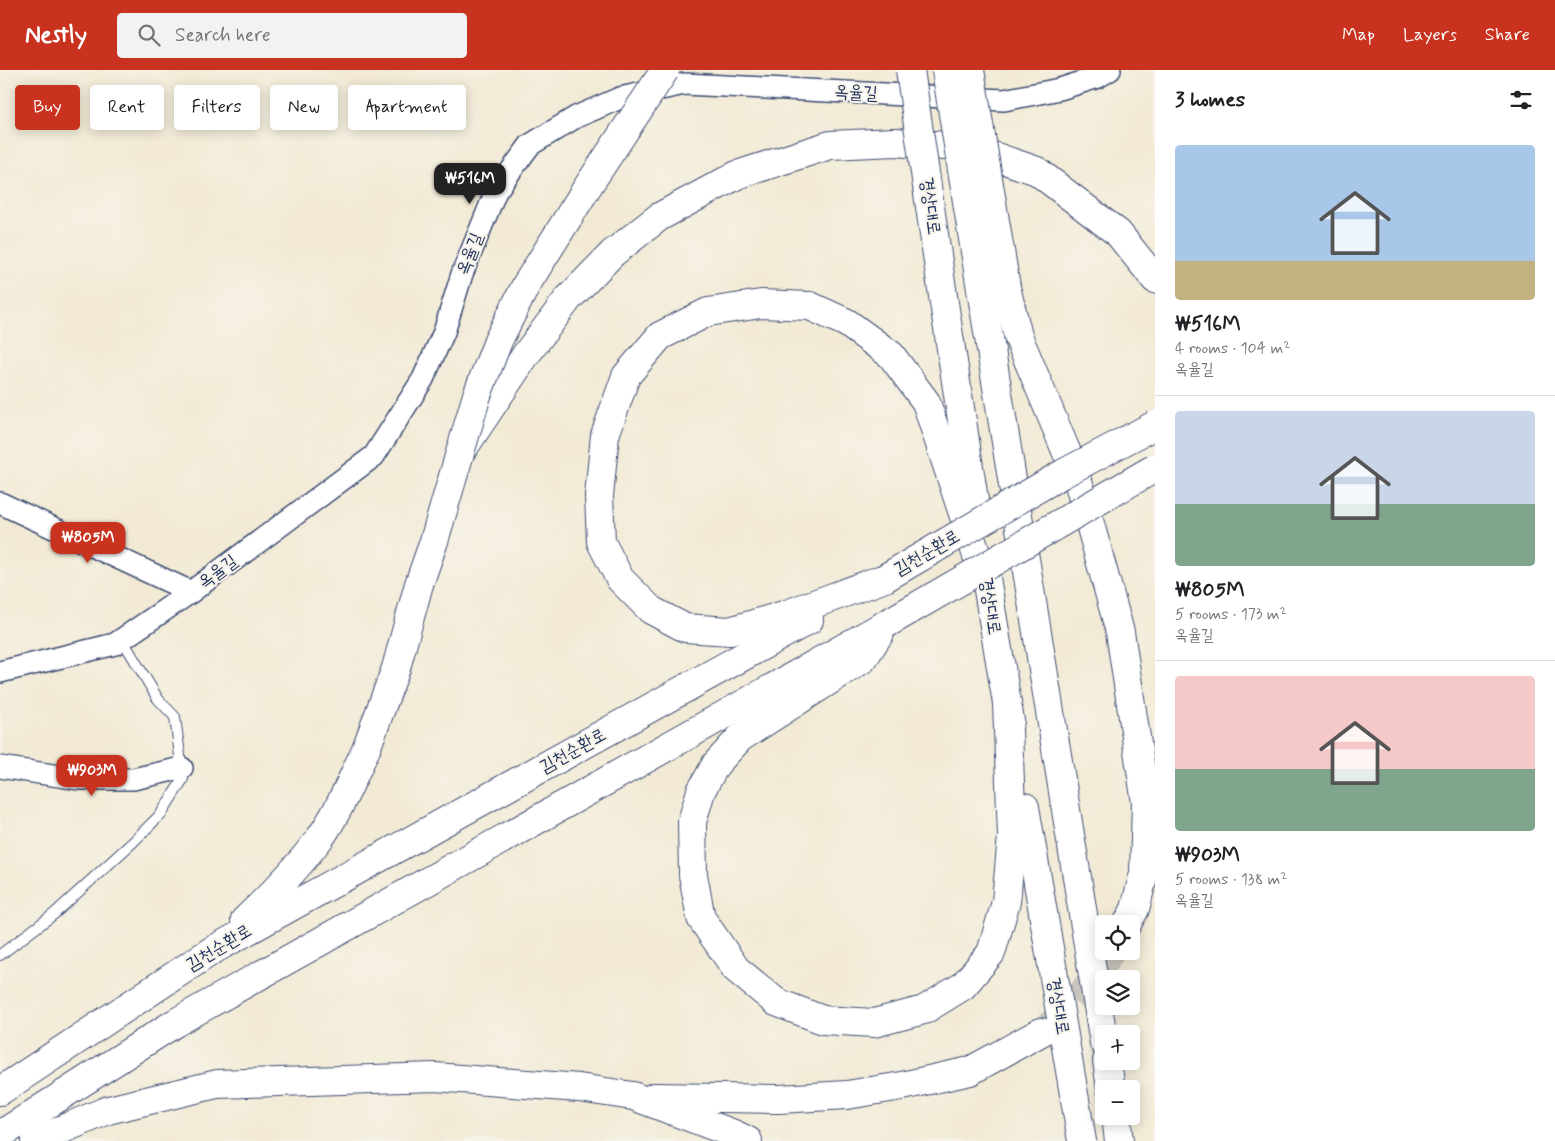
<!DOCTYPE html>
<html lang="en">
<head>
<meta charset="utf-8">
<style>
  body { margin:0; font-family:Mynerve,"Poor Story",sans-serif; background:#f2f2f2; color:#202124; height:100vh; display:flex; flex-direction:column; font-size:19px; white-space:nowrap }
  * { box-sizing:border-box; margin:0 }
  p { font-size:16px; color:#757577 }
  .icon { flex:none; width:28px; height:28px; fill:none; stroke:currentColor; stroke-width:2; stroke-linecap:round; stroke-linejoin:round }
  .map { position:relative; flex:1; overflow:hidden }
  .panel { display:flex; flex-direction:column; background:#fff; width:400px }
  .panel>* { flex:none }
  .hud { position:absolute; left:15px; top:15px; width:475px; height:45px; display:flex; gap:10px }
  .controls { position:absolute; left:1095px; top:845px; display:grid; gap:10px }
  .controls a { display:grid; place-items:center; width:45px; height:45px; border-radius:5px; background:#fff; box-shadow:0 2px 12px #0003; font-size:25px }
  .price { position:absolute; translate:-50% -42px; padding:0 11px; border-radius:10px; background:#c8321e; color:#fff; font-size:16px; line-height:32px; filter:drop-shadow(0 1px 2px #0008) }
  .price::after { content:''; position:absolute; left:50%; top:30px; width:15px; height:11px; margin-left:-8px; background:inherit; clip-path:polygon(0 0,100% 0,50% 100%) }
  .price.on { background:#222; color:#fff }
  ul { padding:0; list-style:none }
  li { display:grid; align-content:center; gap:10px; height:265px; padding:0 20px }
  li+li { border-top:1px solid #e0e0e0 }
  li span { display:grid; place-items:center; height:155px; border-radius:5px; color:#555 }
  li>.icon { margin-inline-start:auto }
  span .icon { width:90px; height:90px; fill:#fffc; stroke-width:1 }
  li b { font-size:21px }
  h2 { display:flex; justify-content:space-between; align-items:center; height:60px; padding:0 20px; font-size:21px }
  .chip { padding:0 18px; border-radius:5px; background:#fff; box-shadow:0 2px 12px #0003; font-size:18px; line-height:45px }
  .chip.on { background:#c8321e; color:#fff }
  header { display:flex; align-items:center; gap:30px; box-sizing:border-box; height:70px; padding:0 25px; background:#c8321e; color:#fff }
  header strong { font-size:24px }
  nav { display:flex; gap:28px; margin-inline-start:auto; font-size:18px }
  .search { width:350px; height:45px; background:#f2f2f2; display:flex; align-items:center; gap:12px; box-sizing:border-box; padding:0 18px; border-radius:5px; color:#757577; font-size:19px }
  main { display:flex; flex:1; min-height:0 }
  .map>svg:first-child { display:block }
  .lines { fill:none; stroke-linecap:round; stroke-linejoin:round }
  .highway-tunnel { stroke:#c7c5bd; stroke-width:28; stroke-dasharray:28 14; stroke-linecap:butt }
  .lane-casing { stroke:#3b4b70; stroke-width:12 }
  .street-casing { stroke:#3b4b70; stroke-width:24 }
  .highway-casing { stroke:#3b4b70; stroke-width:30 }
  .lane { stroke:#fff; stroke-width:10 }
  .street { stroke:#fff; stroke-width:21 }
  .highway { stroke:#fff; stroke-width:28 }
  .highway-bridge-casing { stroke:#3b4b70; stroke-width:30; stroke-linecap:butt }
  .highway-bridge { stroke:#fff; stroke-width:28 }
  .labels { text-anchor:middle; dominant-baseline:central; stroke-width:4; stroke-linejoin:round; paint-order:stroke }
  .street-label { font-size:18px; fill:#1b2f5e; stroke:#f7f3e8 }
</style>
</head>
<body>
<header>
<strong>Nestly</strong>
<div class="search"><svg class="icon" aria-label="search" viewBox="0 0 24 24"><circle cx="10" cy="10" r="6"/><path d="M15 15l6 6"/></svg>Search here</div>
<nav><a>Map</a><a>Layers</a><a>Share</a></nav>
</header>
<main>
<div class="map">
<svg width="1155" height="1071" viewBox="0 0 1155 1071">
  <rect width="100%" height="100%" fill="#f7f3e8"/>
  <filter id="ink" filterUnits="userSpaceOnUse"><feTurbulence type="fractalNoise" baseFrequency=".02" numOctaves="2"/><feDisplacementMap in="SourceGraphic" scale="10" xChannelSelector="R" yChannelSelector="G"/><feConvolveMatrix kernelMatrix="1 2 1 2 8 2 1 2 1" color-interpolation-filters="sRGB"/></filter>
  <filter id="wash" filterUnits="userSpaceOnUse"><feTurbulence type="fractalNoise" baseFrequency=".0096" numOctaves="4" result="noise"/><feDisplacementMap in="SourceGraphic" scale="20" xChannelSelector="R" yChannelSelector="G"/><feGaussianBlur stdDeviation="1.12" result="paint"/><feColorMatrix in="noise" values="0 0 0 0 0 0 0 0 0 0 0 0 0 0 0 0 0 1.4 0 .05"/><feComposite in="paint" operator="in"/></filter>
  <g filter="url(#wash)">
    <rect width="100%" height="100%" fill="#f2ead5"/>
  </g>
  <g filter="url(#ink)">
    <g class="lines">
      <path class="highway-tunnel" d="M 1044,960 L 1074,934 L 1103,895 L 1111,881"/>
      <g class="lane-casing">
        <path id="lane" d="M 0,885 L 54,844 L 133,772 L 161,744 L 183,709 L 175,647 L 158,629 L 122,569"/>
      </g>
      <g class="street-casing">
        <g id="street">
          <path d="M 0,433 L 191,522"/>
          <path d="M 0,602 L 115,574 L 191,522 L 374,386 L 423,309 L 444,262 L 462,204 L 496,121 L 530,75 L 576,47 L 620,28 L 684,14 L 1004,30 L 1060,19 L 1098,7 L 1110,0"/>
          <path d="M 0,697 L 79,709 L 133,709 L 182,698"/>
        </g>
      </g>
      <g class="highway-casing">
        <g id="highway">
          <path d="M 1006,217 L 1018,266 L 1077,407 L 1120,562 L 1146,733 L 1144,803 L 1135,839 L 1127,854"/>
          <path d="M 981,219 L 1104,973"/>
          <path d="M 943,226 L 976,443"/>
          <path d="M 465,376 L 525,286 L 568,229 L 613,183 L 659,147 L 737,105 L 830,75 L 895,72 L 970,78 L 1037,101 L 1118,163 L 1155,209"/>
          <path d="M 984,496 L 1010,651"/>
          <path d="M 885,508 L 784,545 L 730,561 L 685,558 L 651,540 L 620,509 L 601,472 L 599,426 L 605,365 L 626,306 L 660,266 L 708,242 L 761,234 L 810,236 L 847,253 L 891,285 L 926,332 L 986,513"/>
          <path d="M 880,563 L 863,589 L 740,668 L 716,694 L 701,721 L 692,752 L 693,805 L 701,848 L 736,899 L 776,932 L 823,950 L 874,953 L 924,940 L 963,916 L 991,883 L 1006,832 L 1012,766 L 1007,633"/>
          <path d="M 1025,737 L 1082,1071"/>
          <path d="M 245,850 C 272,825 298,797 320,768 C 339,741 352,709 366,679"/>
          <path d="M 1107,991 L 1111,1019"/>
          <path d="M 0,1021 L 213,880 L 809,550"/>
          <path d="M 654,1027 L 779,1029 L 847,1025 L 902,1016 L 970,1001 L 1041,962"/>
          <path d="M 1116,1046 L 1119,1071"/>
          <path d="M 0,1065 L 175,953 L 886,554"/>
          <path d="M 35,1071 L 108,1040 L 217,1014 L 435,1007 L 579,1018 L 633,1026 L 734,1064 L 748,1071"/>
        </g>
      </g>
      <use href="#lane" class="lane"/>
      <use href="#street" class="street"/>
      <use href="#highway" class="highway"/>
      <g class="highway-bridge-casing">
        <g id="highway-bridge">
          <path d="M 910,0 L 943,226"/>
          <path d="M 946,0 L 981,219"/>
          <path d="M 970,0 L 1006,217"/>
          <path d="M 885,508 L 1064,403 L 1155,355"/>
          <path d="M 886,554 L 1155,398"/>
          <path d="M 366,679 L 396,598 L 419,514 L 434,471 L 477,325 L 498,271 L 526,215 L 588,116 L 665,0"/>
        </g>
      </g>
      <use href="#highway-bridge" class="highway-bridge"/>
    </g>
  </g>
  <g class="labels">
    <g class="street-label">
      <text transform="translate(856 23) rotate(3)">옥율길</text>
      <text transform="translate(930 136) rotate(82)">경상대로</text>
      <text transform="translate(470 184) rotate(-69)">옥율길</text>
      <text transform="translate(927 483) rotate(-30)">김천순환로</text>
      <text transform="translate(218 502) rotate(-37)">옥율길</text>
      <text transform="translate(990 536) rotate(81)">경상대로</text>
      <text transform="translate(573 681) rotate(-29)">김천순환로</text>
      <text transform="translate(219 878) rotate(-31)">김천순환로</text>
      <text transform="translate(1058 936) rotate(80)">경상대로</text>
    </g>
  </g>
</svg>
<div class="controls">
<a><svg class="icon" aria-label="locate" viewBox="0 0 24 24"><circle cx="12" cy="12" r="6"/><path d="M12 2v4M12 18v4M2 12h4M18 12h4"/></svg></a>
<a><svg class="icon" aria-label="layers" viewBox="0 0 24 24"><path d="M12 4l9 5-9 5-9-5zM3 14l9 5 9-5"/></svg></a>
<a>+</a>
<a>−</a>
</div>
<b class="price on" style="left:470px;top:135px">₩516M</b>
<b class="price" style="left:88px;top:494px">₩805M</b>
<b class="price" style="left:92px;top:727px">₩903M</b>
<div class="hud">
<a class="chip on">Buy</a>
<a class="chip">Rent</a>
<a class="chip">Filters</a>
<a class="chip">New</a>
<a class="chip">Apartment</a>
</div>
</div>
<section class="panel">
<h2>3 homes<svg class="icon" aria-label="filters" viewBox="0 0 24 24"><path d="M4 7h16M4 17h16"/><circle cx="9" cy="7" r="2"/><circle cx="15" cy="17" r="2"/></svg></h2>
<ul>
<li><span style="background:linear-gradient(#a9c7e8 75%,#c2b280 0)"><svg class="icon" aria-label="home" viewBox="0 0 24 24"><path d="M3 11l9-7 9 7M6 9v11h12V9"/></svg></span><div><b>₩516M</b><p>4 rooms · 104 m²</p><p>옥율길</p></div></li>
<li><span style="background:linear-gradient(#c9d6e8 60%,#7fa58c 0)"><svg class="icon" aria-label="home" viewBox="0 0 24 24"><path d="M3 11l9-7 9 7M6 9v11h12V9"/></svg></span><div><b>₩805M</b><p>5 rooms · 173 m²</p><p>옥율길</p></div></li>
<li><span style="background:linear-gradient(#f6c9c9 60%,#7fa58c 0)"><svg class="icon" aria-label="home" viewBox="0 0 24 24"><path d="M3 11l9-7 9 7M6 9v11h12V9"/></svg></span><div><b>₩903M</b><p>5 rooms · 138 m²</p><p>옥율길</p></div></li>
</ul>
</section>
</main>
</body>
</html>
